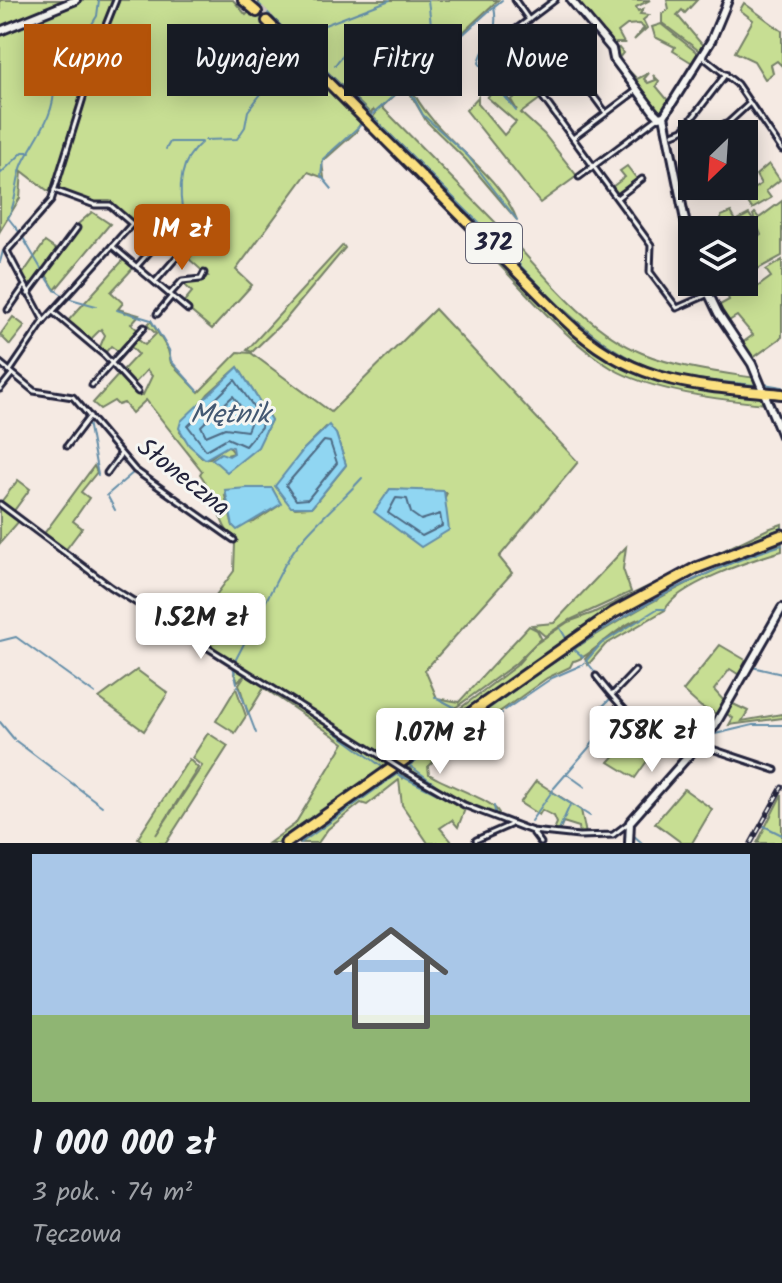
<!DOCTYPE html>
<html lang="pl">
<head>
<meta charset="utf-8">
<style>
  body { margin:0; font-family:Kalam,sans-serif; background:#242831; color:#f1f3f6; height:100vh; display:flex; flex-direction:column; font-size:30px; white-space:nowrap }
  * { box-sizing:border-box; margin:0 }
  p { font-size:26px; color:#9ea1a6 }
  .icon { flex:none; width:44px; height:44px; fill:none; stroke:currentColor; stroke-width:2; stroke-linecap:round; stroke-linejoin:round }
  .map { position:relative; height:843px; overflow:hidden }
  .panel { display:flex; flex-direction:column; background:#171b24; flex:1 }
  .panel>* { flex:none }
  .top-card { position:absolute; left:24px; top:24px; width:734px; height:72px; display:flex; gap:16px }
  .needle { width:52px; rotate:205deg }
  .fabs { position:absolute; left:678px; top:120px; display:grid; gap:16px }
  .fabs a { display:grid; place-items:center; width:80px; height:80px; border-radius:0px; background:#171b24; box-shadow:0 4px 20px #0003; font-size:40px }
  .price { position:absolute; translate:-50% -68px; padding:0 18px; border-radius:8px; background:#fff; color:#222; font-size:26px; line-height:52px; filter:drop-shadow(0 2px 4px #0008) }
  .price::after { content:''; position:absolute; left:50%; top:48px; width:24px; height:18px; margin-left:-12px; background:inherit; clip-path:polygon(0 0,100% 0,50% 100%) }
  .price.current { background:#b45309; color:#fff }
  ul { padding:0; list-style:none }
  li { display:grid; align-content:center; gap:16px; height:424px; padding:0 32px }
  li+li { border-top:2px solid #363941 }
  li span { display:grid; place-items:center; height:248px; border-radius:0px; color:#555 }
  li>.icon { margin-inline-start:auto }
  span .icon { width:144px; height:144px; fill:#fffc; stroke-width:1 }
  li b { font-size:34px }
  .chip { padding:0 28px; border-radius:0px; background:#171b24; box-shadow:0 4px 20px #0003; font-size:28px; line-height:72px }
  .chip.current { background:#b45309; color:#fff }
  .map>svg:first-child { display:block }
  .green { fill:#c7de93; stroke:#748067; stroke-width:2; fill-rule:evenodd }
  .water { fill:#90d6f2; stroke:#648ea9; stroke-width:2 }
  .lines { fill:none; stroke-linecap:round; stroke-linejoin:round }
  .shore { stroke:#4e6a84; stroke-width:2 }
  .stream { stroke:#648ea9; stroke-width:2 }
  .primary-tunnel { stroke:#cbc2c1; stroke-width:8; stroke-dasharray:8 4; stroke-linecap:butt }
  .street-casing { stroke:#22223b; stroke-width:9 }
  .secondary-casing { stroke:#22223b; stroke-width:12 }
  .primary-casing { stroke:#22223b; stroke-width:14 }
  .highway-casing { stroke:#22223b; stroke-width:15 }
  .street { stroke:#f6f6f2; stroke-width:3 }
  .secondary { stroke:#f6f6f2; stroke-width:6 }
  .primary { stroke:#fbe080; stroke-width:8 }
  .highway { stroke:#fbe080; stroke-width:9 }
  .rail-casing { stroke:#22223b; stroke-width:5 }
  .rail { stroke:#f6f6f2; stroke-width:2; stroke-dasharray:6; stroke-linecap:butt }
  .street-bridge-casing { stroke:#22223b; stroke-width:9; stroke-linecap:butt }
  .street-bridge { stroke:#f6f6f2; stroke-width:3 }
  .labels { text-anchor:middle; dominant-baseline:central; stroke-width:6; stroke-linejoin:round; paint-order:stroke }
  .shield { fill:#f6f6f2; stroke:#626272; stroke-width:2 }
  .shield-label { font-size:24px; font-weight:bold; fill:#22223b }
  .street-label { font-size:26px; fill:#22223b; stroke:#f6f6f2 }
  .water-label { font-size:28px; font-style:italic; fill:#435872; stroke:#f6f6f2 }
</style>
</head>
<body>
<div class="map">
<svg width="782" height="843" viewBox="0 0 782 843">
  <rect width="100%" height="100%" fill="#f5eae3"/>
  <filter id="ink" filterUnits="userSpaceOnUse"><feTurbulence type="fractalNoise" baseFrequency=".0125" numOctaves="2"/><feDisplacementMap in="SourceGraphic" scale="16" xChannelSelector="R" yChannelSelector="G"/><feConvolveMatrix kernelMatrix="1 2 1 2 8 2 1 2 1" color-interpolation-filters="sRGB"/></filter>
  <g filter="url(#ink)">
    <g class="green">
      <path d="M 0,0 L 233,0 L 246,15 L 251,10 L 251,15 L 258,12 L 259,0 L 498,0 L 382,107 L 503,230 L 492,237 L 373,117 L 376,113 L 373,110 L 371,114 L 271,17 L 265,27 L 361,122 L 356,132 L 322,162 L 324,178 L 308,172 L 236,270 L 252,285 L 212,329 L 182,304 L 192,292 L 182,282 L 208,276 L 189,259 L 203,241 L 190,228 L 179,240 L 168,230 L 146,254 L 137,245 L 146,235 L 110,204 L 95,204 L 57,191 L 52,194 L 22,171 L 20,198 L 0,231 Z"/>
      <path d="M 573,0 L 650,0 L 636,7 L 638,11 L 643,9 L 640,14 L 649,15 L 643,20 L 647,28 L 634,40 L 644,28 L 639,24 L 627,25 L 618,32 L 624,43 L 616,43 L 614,48 Z"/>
      <path d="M 667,0 L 697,0 L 685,13 L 682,10 L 677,15 L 705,48 L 702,53 L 662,23 L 662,14 L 669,9 Z"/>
      <path d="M 744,3 L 782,31 L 782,66 L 777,61 L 771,65 L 773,73 L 765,79 L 754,61 L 735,52 L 753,20 L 740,10 Z"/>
      <path d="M 661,24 L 700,55 L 694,64 L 673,51 L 675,47 L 655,37 L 652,27 Z"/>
      <path d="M 619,48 L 623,53 L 618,59 L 637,79 L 649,73 L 644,79 L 648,83 L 656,80 L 653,75 L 659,81 L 656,86 L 671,104 L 660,115 L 617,62 L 615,51 Z"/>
      <path d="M 410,85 C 431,136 498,169 517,220 L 466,160 L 426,121 L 407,88 Z"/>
      <path d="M 531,86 L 541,98 L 521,113 L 544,134 L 577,176 L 540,203 L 466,110 L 478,97 L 478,104 L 504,135 L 516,122 L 487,97 L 500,88 L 517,110 L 511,100 Z"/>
      <path d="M 769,164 L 780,180 L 766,191 L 771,198 L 752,209 L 746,199 L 747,193 L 761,184 L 756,175 Z"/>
      <path d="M 627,166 L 637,179 L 616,194 L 612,187 L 625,177 L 620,171 Z"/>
      <path d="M 782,201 L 782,256 L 756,270 L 744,256 L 744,237 L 748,245 L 761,235 L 753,215 L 755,213 L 759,218 Z"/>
      <path d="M 92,212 L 110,224 L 55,290 L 45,273 L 77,233 L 78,224 Z"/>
      <path d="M 731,212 L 736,221 L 749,214 L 758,228 L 744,236 L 744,230 L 734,230 L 739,228 L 736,221 L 722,226 L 721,216 Z"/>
      <path d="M 504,232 C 545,274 586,330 642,353 C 678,368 718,372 756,378 L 758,385 C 631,392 576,322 495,241 Z"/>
      <path d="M 45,242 L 58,251 L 29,292 L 20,278 Z"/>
      <path d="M 343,245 L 345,248 L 285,320 L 252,352 L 247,350 Z"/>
      <path d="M 486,245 L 608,358 L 620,365 L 665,382 L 764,396 L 762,402 L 767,404 C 721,400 654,392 613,369 C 563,339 524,289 483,248 Z"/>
      <path d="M 125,258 L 135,266 L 111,292 L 123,303 L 118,309 L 139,315 L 131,324 L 139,331 L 120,353 L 111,346 L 104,354 L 99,349 L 105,335 L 101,329 L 89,341 L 67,322 Z"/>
      <path d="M 782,260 L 782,337 L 753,358 L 742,343 L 753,335 L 737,316 L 727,322 L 718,306 L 729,300 L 725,288 L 742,282 L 749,293 L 771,277 L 766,270 Z"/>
      <path d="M 435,309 L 578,462 L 499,557 L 512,573 L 425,670 L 437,698 L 459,702 L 529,626 L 537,630 L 541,638 L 515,664 L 436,722 L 438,725 L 516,666 L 534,645 L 568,622 L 593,613 L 768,529 L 782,524 L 782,532 L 666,580 L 282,843 L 269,843 L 295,824 L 344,743 L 264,688 L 248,714 L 239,684 L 245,675 L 238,681 L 234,674 L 235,668 L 241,669 L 187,635 L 190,629 L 185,633 L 176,628 L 186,615 L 198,619 L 234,571 L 235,543 C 218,523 216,495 200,474 L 202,471 L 146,400 L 132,413 L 124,403 L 118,405 L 114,401 L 100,409 L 93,403 L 120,373 L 143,395 L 152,376 L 147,370 L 133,385 L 121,372 L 138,354 L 130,346 L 136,338 L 145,345 L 156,334 L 147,325 L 151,321 L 168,350 L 171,363 L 199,392 L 238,352 L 251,353 L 331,412 ZM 238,367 L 271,420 C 254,454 251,457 212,459 L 234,453 L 228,445 L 210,458 L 202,458 L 180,432 L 208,394 ZM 326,427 L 336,434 L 346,465 L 312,507 L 295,508 L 284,498 L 304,449 ZM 272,488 L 280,505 L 254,522 L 233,526 L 225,496 ZM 390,489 L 447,493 L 421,546 L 375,512 Z"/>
      <path d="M 13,317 L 25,326 L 10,345 L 0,335 Z"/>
      <path d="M 94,466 L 97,472 L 81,492 L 89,498 L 73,521 L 82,528 L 64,552 L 43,535 Z"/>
      <path d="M 18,480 L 30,489 L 13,512 L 1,502 Z"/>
      <path d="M 0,505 L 20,520 L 0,543 Z"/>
      <path d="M 782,543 L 782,551 C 754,559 676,585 665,610 L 605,645 L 588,665 L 585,659 L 601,643 L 641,618 C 619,624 586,661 573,661 L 570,667 L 547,678 L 459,741 L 456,739 L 428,766 L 429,774 C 445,785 492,799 499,813 L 497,818 L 409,772 L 410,768 L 403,769 C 524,682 640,593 782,543 Z"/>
      <path d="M 626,547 L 623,569 L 631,592 L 568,621 L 545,636 L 532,625 L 554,623 Z"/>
      <path d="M 720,645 L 749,662 L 741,676 L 730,669 L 714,690 L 725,702 L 717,714 L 701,707 L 683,691 Z"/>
      <path d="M 137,670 L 168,693 L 144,731 L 99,698 Z"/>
      <path d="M 236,688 L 246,716 L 235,733 L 216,721 Z"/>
      <path d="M 731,703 L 748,711 L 742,721 L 782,714 L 782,718 L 729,725 L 733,718 L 725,713 Z"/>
      <path d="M 208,733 L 228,746 L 166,843 L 144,843 L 138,838 L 189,759 L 198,768 L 156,835 L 202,766 L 192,758 Z"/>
      <path d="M 628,741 L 640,744 L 652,754 L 635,778 L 609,762 Z"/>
      <path d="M 400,771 L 403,778 L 405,774 L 469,808 L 465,809 L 458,827 L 452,820 L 440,828 L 453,843 L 428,843 L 402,805 L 399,780 L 367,805 L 361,803 L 328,829 L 318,843 L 297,843 Z"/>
      <path d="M 536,781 L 581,810 L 586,834 L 580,835 L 579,827 L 563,822 L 558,834 L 553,832 L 557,823 L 554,816 L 542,810 L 539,815 L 520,803 Z"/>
      <path d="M 684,789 L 712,809 L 692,843 L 682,843 L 655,823 Z"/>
      <path d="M 782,794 L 782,843 L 757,843 Z"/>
    </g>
    <g class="water">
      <path d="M 238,367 L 271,420 L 258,447 L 227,472 L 212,459 L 221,453 L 229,456 L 234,453 L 233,447 L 228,446 L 205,459 L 189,445 L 179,428 L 181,421 Z"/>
      <path d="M 329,425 L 336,434 L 346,465 L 312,507 L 291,507 L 275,486 L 304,449 Z"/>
      <path d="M 247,488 L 272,488 L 281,504 L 237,530 L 233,526 L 225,490 Z"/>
      <path d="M 390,489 L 444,491 L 449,530 L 421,547 L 374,512 Z"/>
    </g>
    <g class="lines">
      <g class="shore">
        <path d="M 235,380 L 262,419 L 261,427 L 245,446 L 227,438 L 206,450 L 188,426 Z"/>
        <path d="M 233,396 L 251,421 L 247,431 L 225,428 L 206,436 L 201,426 Z"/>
        <path d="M 324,441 L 330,442 L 337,463 L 308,499 L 296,500 L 286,485 Z"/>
        <path d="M 396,498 L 407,499 L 411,513 L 421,520 L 440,514 L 442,526 L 422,536 L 388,513 Z"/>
      </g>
      <g class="stream">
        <path d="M 254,0 L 255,1"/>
        <path d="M 428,0 L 431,24"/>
        <path d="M 259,4 L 492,236"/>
        <path d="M 494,7 C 500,36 484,41 479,63 L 516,111"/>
        <path d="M 491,9 L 502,0"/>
        <path d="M 490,10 L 407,85 L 423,115 L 468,156 L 517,220"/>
        <path d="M 322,26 L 390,0"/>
        <path d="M 367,44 L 374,69 L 393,91"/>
        <path d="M 335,65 L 351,44 L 392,41 L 430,28 L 454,38"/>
        <path d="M 54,85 L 97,16 L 99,0"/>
        <path d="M 373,114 L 405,86"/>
        <path d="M 205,140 L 237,139 L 245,127 L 248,111 L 279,70"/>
        <path d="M 166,149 L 170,142 L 201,142"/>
        <path d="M 0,174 L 23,152 L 30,152"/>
        <path d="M 332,189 L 321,176 L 323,159 L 364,122"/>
        <path d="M 8,218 C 18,199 15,181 23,163 C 35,138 55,116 54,87"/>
        <path d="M 9,219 L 20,233"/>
        <path d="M 185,223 C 178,195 177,162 202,142"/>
        <path d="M 22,236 L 43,272"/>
        <path d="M 496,240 C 547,292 595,355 670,374 C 697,381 727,382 755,385"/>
        <path d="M 0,262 L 3,251"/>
        <path d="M 45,275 L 55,290 L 64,296"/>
        <path d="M 67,298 L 96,306"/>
        <path d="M 117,310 L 126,313"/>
        <path d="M 128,313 L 151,320 L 169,350 L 171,361 L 198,391"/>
        <path d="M 568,328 C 608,368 658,386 713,391"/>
        <path d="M 764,384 L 782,387"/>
        <path d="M 88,422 L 98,475"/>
        <path d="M 115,510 L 107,495 L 134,472"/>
        <path d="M 707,559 L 782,528"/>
        <path d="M 286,563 C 300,535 340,503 362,478"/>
        <path d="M 628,599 L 669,578"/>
        <path d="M 560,628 L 566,638"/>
        <path d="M 0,641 L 16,637 L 95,694"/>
        <path d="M 192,641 L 229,664"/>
        <path d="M 574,649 L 583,657"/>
        <path d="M 586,661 L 601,644 L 657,609 L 665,609"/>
        <path d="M 587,662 L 599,677"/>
        <path d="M 234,663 L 285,564"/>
        <path d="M 233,666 L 237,683"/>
        <path d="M 752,667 L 782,674"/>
        <path d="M 238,686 L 256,733"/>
        <path d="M 435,697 L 454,707"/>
        <path d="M 457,710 L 460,714"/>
        <path d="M 505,710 L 552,678 L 584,664"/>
        <path d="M 462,713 L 599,617"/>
        <path d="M 0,722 L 14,739"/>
        <path d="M 469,723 C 567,651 665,581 782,545"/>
        <path d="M 488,723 L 502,713"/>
        <path d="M 467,724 L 472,731"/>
        <path d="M 328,727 L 381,766"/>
        <path d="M 473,733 L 501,751"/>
        <path d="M 473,733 L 485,725"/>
        <path d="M 711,735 L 753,725 L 782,725"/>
        <path d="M 16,741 L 102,806"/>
        <path d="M 360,742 L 388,755"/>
        <path d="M 662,742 L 690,749"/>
        <path d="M 450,750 L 473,734"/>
        <path d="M 396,760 L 458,716"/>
        <path d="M 409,765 L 450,795 L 479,809"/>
        <path d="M 410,765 L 465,726"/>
        <path d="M 397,774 L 464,807"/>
        <path d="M 567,774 L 585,787"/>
        <path d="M 554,788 L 611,722 L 600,709 L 611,698"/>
        <path d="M 552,792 L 590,816"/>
        <path d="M 494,806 L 496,817"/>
        <path d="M 531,821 L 553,790"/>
        <path d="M 303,826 L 385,767"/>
        <path d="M 764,826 L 782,835"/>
        <path d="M 558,832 L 570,805"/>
        <path d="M 633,835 L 642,843"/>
        <path d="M 301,843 L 400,772"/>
      </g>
      <path class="primary-tunnel" d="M 260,9 L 270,18"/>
      <g class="street-casing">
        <g id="street">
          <path d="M 515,0 L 529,20"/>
          <path d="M 555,0 L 491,48 L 512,76 L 522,69 L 651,245 L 650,272 L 677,308 L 709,294"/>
          <path d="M 702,56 L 737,84 L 782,150"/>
          <path d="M 522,69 L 555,44 L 606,113"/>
          <path d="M 504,83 L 512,76"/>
          <path d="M 688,124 L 698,134"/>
          <path d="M 673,134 L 683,130 L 726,74"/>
          <path d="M 706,134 L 728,123 L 750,103"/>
          <path d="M 573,138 L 637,90"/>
          <path d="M 579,177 L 659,117"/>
          <path d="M 617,198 L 642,179"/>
          <path d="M 112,246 L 188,310"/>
          <path d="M 137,266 L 170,229"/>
          <path d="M 155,282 L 189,243"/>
          <path d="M 28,294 L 77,228"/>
          <path d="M 170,294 L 182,281 L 201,279 L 204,273"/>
          <path d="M 8,310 L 24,287"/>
          <path d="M 53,312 L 104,355 L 138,392"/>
          <path d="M 157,314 L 172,296"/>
          <path d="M 44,321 L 7,251 L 51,201 L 104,30 L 116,0"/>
          <path d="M 0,363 L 34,391 L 73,397 L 135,470 L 234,540"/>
          <path d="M 10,371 L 44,321 L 132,224 L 110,205 L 95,205 L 54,190"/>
          <path d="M 92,385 L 144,327"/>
          <path d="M 0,389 L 12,374"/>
          <path d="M 67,446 L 90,416"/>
          <path d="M 107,473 L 121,454"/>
          <path d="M 0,504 L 111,587 L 390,762"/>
          <path d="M 596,676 C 621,708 652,745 695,747"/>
          <path d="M 613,694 L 635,671"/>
          <path d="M 700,745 L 775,770"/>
          <path d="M 405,771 L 464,805 L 532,831 L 579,836 L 613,835 L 630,822"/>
          <path d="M 532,831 L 541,843"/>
          <path d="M 476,840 L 510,825"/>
        </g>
      </g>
      <g class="secondary-casing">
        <g id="secondary">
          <path d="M 571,0 L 612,49 L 614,59 L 654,112 L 659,117 L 664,116"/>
          <path d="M 0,31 L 76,0"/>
          <path d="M 664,116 L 692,255"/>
          <path d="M 664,116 L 711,41 L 728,0"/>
          <path d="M 703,282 L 718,313 L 752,364 L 782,436"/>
          <path d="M 629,843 L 630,822 L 714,727 L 782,608"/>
        </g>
      </g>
      <g class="primary-casing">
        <g id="primary">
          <path d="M 243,0 L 257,12"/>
          <path d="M 267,21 L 565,320 C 630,384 696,386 782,394"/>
        </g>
      </g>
      <g class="highway-casing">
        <path id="highway" d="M 286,843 L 613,613 L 696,568 L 782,535"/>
      </g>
      <use href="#street" class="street"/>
      <use href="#secondary" class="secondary"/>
      <use href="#primary" class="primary"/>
      <use href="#highway" class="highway"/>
      <g class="rail-casing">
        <path id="rail" d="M 751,843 L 782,787"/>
      </g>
      <use href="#rail" class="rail"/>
      <g class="street-bridge-casing">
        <path id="street-bridge" d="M 390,762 L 404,771"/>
      </g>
      <use href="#street-bridge" class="street-bridge"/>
    </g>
  </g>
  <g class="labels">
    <rect class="shield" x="466" y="223" width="56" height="40" rx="6"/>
    <g class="shield-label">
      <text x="494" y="243">372</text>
    </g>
    <g class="street-label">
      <text transform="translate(183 478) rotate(38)">Słoneczna</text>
    </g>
    <g class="water-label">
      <text x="230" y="415">Mętnik</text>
    </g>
  </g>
</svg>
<div class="fabs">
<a><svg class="needle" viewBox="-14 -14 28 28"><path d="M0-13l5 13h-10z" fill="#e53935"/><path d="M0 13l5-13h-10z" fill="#9ea1a6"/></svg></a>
<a><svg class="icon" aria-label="layers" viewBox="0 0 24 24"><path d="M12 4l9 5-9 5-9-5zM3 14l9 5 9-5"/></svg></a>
</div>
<b class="price current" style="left:182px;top:272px">1M zł</b>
<b class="price" style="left:201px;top:661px">1.52M zł</b>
<b class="price" style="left:652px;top:774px">758K zł</b>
<b class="price" style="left:440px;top:776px">1.07M zł</b>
<div class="top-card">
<a class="chip current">Kupno</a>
<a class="chip">Wynajem</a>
<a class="chip">Filtry</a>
<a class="chip">Nowe</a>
</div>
</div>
<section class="panel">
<ul>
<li><span style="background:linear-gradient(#a9c7e8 65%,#8fb573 0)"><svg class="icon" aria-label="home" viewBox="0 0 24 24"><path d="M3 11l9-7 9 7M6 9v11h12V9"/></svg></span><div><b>1 000 000 zł</b><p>3 pok. · 74 m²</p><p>Tęczowa</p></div></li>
</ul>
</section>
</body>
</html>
